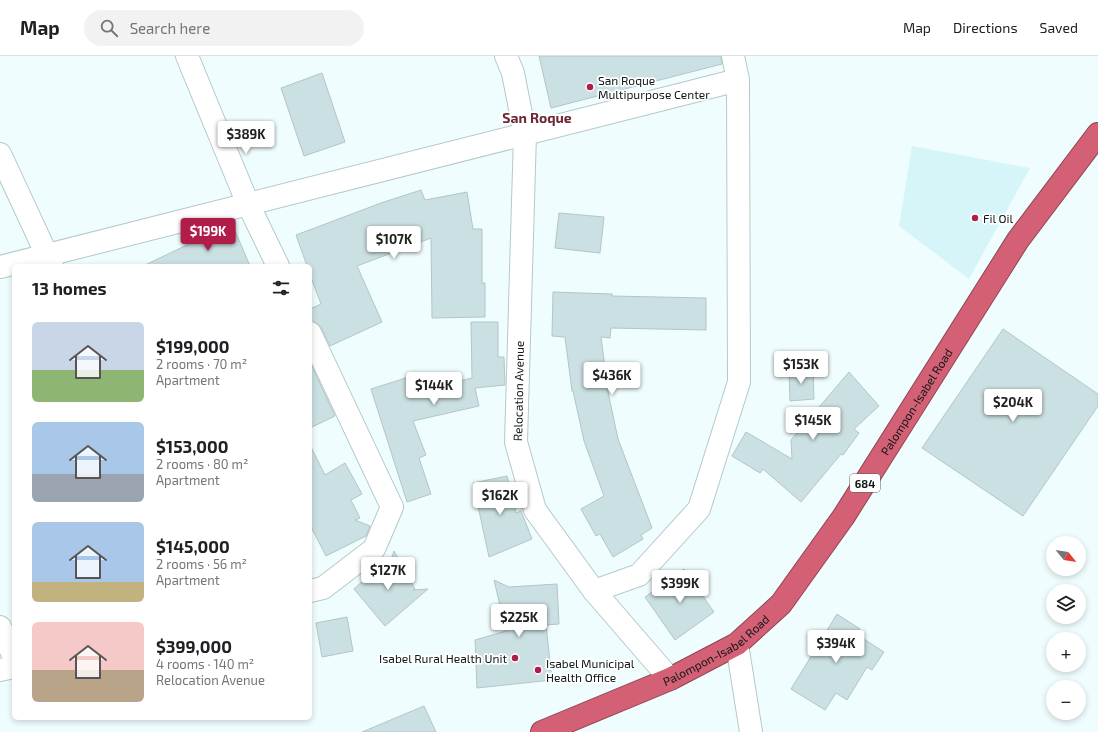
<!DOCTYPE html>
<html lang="en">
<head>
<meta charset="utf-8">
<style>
  body { margin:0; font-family:"Exo 2",sans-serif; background:#f2f2f2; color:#202124; height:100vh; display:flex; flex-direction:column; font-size:15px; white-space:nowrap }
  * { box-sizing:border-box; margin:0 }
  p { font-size:13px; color:#757577 }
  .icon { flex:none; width:22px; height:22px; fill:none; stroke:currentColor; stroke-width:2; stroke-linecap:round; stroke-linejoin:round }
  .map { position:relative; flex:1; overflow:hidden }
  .sheet { position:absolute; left:12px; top:208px; width:300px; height:456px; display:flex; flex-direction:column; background:#fff; border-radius:6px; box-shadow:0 2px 6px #0003 }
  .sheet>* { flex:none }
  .needle { width:26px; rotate:120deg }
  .fabs { position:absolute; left:1046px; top:480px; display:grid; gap:8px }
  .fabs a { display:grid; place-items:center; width:40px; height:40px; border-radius:50%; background:#fff; box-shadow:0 2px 6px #0003; font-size:20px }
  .price { position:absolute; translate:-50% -34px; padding:0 9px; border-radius:4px; background:#fff; color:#222; font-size:13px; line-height:26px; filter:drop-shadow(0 1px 2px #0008) }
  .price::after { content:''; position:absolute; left:50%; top:24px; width:12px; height:9px; margin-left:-6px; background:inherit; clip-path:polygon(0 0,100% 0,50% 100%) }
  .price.on { background:#af1d48; color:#fff }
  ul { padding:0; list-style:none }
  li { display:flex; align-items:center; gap:12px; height:100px; padding:0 20px }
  li span { display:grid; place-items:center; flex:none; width:112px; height:80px; border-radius:6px; color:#555 }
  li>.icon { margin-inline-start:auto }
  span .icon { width:48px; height:48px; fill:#fffc; stroke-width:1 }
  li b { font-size:17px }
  h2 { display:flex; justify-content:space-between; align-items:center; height:48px; padding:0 20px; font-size:17px }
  header { display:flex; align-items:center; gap:24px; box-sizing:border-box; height:56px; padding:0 20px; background:#fff; border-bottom:1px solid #e0e0e0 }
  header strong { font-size:19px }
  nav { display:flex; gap:22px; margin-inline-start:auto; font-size:14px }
  .search { width:280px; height:36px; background:#f2f2f2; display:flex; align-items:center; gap:10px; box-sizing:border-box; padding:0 14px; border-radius:22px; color:#757577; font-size:15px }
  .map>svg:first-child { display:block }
  .built { fill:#d6f5f8 }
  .building { fill:#cbe0e2; stroke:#b2c6c8 }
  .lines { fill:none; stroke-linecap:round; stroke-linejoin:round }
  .street-casing { stroke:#b4c9cb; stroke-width:24 }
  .secondary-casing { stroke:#b4c9cb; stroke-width:24 }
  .highway-casing { stroke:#8f4754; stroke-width:24 }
  .street { stroke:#fff; stroke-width:22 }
  .secondary { stroke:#fff; stroke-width:22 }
  .highway { stroke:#d36075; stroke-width:22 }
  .poi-dot { fill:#af1d48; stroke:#fff; stroke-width:1.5 }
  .labels { text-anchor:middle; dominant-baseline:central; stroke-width:3.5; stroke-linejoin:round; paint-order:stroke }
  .shield { fill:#fff; stroke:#585d5d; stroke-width:1 }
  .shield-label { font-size:11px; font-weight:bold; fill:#101818 }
  .poi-label { font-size:12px; fill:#101818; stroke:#fff; text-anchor:start }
  .street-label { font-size:12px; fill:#101818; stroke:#fff }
  .quarter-label { font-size:14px; font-weight:bold; fill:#6e2835; stroke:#fff }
</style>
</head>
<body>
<header>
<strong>Map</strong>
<div class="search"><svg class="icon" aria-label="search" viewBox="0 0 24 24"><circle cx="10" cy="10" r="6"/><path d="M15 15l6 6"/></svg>Search here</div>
<nav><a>Map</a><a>Directions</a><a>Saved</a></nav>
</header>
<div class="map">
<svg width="1098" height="676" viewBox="0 0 1098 676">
  <rect width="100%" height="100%" fill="#f0fdfe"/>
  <path class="built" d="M 912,90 L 1030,112 L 969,223 L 899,170 Z"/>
  <g class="building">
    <path d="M 539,0 L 721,0 L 722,8 L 551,52 Z"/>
    <path d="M 322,17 L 345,86 L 304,100 L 281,32 Z"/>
    <path d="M 421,134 L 425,144 L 467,136 L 473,173 L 482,173 L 482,227 L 485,227 L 485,261 L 432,262 L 431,182 L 357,210 L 382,266 L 330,290 L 321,271 L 310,262 L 310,253 L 321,248 L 310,219 L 310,210 L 307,210 L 296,179 L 381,147 Z"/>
    <path d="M 559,157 L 604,161 L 600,197 L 555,192 Z"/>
    <path d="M 233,170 L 250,210 L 143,210 L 191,187 Z"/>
    <path d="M 553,236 L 612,238 L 612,240 L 706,242 L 706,274 L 611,272 L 610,282 L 601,281 L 608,336 L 618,383 L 652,472 L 641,479 L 643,483 L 613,501 L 600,478 L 596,480 L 581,453 L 604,440 L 584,385 L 573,335 L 572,335 L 565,281 L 552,280 Z"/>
    <path d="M 471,266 L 498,266 L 498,301 L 504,301 L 505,329 L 475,332 L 479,350 L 413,365 L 426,399 L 419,402 L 431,438 L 407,446 L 371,333 L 415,319 L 420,335 L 472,322 Z"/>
    <path d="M 1003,273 L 1098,338 L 1098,350 L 1023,460 L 922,392 Z"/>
    <path d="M 310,306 L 335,360 L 310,372 Z"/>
    <path d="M 813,313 L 814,343 L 790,345 L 789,314 Z"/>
    <path d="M 849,316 L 879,350 L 854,373 L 859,377 L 843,399 L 841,398 L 801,446 L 763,413 L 760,417 L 732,400 L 746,376 L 792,403 L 791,384 Z"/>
    <path d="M 310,389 L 325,419 L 345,407 L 362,438 L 351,444 L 360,462 L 355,464 L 370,470 L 366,480 L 326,500 L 310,469 Z"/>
    <path d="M 507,420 L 516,457 L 521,455 L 532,483 L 489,501 L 473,427 Z"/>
    <path d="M 394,495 L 415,533 L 413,534 L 428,533 L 385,570 L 354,533 L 383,507 L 387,516 Z"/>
    <path d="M 684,513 L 714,556 L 675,584 L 645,541 Z"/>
    <path d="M 494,524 L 509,531 L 557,528 L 559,568 L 546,569 L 552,624 L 477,632 L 475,584 L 506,575 Z"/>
    <path d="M 837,558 L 860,573 L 856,578 L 884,596 L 872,614 L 867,611 L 847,644 L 836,637 L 825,654 L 791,633 Z"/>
    <path d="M 347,561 L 353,595 L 322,601 L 316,567 Z"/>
    <path d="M 424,650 L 436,676 L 362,676 Z"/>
  </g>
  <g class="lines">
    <g class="street-casing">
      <g id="street">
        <path d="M 187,0 L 248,148 L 278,210"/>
        <path d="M 506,0 L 513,17 L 525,78 L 516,386 L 535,454 L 594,535 L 670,623"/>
        <path d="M 0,98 L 52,210"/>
        <path d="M 0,211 L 738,24"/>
        <path d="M 310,277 L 392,451 L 374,493 L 323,532 L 310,535"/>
        <path d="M 594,535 L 639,519 L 699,453 L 739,326 L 738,24 L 733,0"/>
        <path d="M 0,571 L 14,601"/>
        <path d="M 0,614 L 14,611"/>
      </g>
    </g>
    <g class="secondary-casing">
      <path id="secondary" d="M 737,588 L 751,676"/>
    </g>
    <g class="highway-casing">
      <g id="highway">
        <path id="s1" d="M 542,676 L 670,623 L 737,588 L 781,548 L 844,460 L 1018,184 L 1098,78"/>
      </g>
    </g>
    <use href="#street" class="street"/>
    <use href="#secondary" class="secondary"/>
    <use href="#highway" class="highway"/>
  </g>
  <g class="poi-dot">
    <circle cx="590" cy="31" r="4"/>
    <circle cx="975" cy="162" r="4"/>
    <circle cx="515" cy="602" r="4"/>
    <circle cx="538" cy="614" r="4"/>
  </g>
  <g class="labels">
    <rect class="shield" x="850" y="418" width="30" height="18" rx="3"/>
    <g class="shield-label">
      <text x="865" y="427">684</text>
    </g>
    <g class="poi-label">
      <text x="598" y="24">San Roque<tspan x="598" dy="14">Multipurpose Center</tspan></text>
      <text x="983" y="162">Fil Oil</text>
      <text x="507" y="602" text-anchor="end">Isabel Rural Health Unit</text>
      <text x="546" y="607">Isabel Municipal<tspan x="546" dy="14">Health Office</tspan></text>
    </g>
    <g class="street-label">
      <text transform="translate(518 335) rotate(-89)">Relocation Avenue</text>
      <text stroke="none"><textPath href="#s1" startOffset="517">Palompon-Isabel Road</textPath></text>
      <text stroke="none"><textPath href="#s1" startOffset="193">Palompon-Isabel Road</textPath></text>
    </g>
    <g class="quarter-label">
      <text x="537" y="61">San Roque</text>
    </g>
  </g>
</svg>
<div class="fabs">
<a><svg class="needle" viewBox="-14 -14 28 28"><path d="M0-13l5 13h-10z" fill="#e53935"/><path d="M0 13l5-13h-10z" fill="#757577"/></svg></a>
<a><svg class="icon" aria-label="layers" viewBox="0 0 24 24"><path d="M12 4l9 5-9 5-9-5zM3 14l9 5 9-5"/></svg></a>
<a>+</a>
<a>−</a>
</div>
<b class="price" style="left:246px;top:99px">$389K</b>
<b class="price on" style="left:208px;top:196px">$199K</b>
<b class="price" style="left:394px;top:204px">$107K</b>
<b class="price" style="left:801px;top:329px">$153K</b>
<b class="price" style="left:612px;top:340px">$436K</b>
<b class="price" style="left:434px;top:350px">$144K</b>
<b class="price" style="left:1013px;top:367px">$204K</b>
<b class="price" style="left:813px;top:385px">$145K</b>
<b class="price" style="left:500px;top:460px">$162K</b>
<b class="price" style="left:388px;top:535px">$127K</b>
<b class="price" style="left:680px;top:548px">$399K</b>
<b class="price" style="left:519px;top:582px">$225K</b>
<b class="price" style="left:836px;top:608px">$394K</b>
<section class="sheet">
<h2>13 homes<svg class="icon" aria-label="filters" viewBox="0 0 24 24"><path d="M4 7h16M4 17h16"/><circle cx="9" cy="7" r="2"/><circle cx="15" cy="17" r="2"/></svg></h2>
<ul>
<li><span style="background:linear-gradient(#c9d6e8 60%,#8fb573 0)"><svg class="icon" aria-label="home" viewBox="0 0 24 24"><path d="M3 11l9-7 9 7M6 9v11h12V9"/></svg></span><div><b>$199,000</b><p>2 rooms · 70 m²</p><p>Apartment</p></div></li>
<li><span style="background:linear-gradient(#a9c7e8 65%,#9aa5b1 0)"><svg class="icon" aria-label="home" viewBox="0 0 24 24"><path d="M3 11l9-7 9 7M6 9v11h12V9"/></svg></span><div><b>$153,000</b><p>2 rooms · 80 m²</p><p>Apartment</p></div></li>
<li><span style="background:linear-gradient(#a9c7e8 75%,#c2b280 0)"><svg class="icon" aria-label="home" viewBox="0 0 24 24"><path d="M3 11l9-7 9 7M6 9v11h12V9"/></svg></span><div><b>$145,000</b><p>2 rooms · 56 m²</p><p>Apartment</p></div></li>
<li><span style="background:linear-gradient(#f6c9c9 60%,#b9a48a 0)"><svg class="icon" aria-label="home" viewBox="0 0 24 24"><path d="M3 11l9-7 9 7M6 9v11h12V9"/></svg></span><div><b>$399,000</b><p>4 rooms · 140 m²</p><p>Relocation Avenue</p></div></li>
</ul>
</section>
</div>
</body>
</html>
